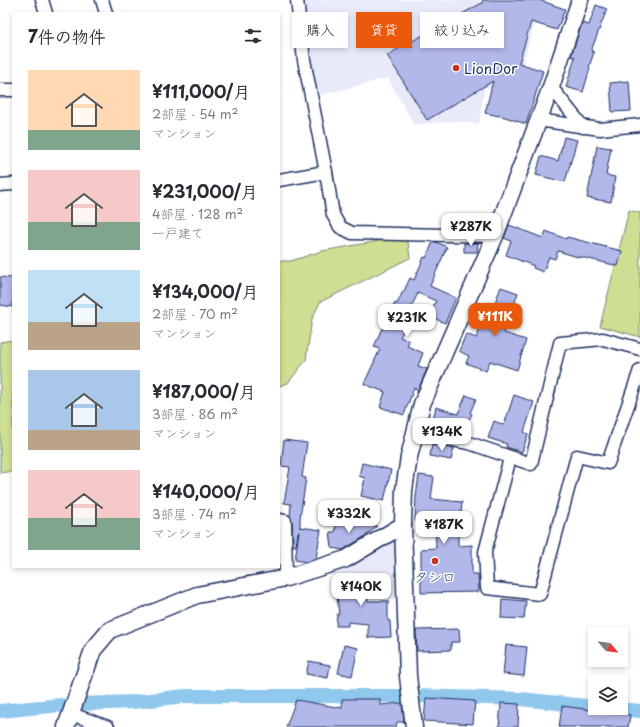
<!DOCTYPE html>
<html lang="ja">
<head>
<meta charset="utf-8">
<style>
  body { margin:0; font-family:"Playpen Sans","Klee One",sans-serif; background:#f7f7f7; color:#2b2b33; height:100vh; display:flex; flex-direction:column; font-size:15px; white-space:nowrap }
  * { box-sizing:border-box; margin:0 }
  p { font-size:13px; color:#7c7c81 }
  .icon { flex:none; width:22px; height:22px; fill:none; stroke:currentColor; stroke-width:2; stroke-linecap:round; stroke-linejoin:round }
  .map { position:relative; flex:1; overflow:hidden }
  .side { position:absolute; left:12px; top:12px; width:268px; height:556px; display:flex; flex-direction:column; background:#fff; border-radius:0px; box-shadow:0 2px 6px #0003 }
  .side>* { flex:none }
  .banner { position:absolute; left:292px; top:12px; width:288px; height:36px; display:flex; gap:8px }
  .needle { width:26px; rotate:119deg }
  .buttons { position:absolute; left:588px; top:627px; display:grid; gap:8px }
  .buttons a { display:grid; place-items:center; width:40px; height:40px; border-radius:0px; background:#fff; box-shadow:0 2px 6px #0003; font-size:20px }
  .price { position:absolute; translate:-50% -34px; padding:0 9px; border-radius:8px; background:#fff; color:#222; font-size:13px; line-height:26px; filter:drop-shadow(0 1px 2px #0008) }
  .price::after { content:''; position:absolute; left:50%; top:24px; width:12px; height:9px; margin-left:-6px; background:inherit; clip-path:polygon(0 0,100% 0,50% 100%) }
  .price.selected { background:#ea580c; color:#fff }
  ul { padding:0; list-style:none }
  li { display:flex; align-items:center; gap:12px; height:100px; padding:0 16px }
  li span { display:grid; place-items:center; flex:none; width:112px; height:80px; border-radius:0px; color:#555 }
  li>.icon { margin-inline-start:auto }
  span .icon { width:48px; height:48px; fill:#fffc; stroke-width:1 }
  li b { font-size:17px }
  h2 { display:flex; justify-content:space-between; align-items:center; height:48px; padding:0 16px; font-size:17px }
  .pill { padding:0 14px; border-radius:0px; background:#fff; box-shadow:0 2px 6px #0003; font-size:14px; line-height:36px }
  .pill.selected { background:#ea580c; color:#fff }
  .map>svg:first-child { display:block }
  .built { fill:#e8eaf9 }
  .green { fill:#cedf93; stroke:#748778 }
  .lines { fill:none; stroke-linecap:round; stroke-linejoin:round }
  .canal { stroke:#8fc7ed; stroke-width:14 }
  .building { fill:#b3b8ea; stroke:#1b2f5e }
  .street-casing { stroke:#1b2f5e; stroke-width:15 }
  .secondary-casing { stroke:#1b2f5e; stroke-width:19 }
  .street { stroke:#fff; stroke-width:12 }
  .secondary { stroke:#fff; stroke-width:16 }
  .poi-dot { fill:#c8321e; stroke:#fff; stroke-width:1.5 }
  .labels { text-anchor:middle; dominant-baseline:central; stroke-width:3; stroke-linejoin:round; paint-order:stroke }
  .poi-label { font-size:14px; fill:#1b2f5e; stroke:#fff; text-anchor:start }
</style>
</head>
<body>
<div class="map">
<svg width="640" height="727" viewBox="0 0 640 727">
  <rect width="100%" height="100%" fill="#fff"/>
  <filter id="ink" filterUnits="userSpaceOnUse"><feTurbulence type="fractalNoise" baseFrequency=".025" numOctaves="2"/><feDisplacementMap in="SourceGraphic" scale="8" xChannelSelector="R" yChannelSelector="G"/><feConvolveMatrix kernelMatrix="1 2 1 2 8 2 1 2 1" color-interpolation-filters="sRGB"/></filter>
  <g filter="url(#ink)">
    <g class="built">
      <path d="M 303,0 L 542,0 L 515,88 L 485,88 L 479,124 L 454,121 L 414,125 L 388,78 L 316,96 Z"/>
      <path d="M 394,537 L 396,599 L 373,598 L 336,605 L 332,571 Z"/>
    </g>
    <g class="green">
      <path d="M 629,210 L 640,213 L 640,337 L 600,326 Z"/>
      <path d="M 396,238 L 408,242 L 410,258 L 320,302 L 312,319 L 306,360 L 288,383 L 279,386 L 279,261 L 291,261 L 322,251 Z"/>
      <path d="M 13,340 L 13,471 L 0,473 L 0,342 Z"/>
    </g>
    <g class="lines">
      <g class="canal">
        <path d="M 416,696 L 521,699 L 595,707"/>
        <path d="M 82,704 L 133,702 L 185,696 L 401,696"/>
        <path d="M 609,708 L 640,711"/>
        <path d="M 0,711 L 61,705"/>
      </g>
    </g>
    <g class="building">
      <path d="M 483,0 L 539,0 L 565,9 L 557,30 L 531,22 L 519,63 L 543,71 L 526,124 L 499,115 L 499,116 L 485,113 L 493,81 L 427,120 L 387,55 L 482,3 Z"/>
      <path d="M 596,5 L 607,9 L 591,51 L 594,52 L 589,67 L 590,68 L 583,92 L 566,87 L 575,57 L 571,56 L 582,23 L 589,25 Z"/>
      <path d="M 629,81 L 631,111 L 612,112 L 610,83 Z"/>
      <path d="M 564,137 L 577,140 L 565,182 L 536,175 L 541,156 L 558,161 Z"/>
      <path d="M 597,146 L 611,148 L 606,175 L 615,177 L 611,202 L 587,198 Z"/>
      <path d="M 509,225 L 543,238 L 546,231 L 566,239 L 567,237 L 622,251 L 618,266 L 581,257 L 581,258 L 558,251 L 555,259 L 549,257 L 543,272 L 533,268 L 534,266 L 506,255 L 511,241 L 504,238 Z"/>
      <path d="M 433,242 L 436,242 L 447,247 L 430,286 L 456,298 L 445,323 L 429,316 L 436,301 L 418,293 L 403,324 L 406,325 L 400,337 L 409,341 L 407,346 L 423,353 L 418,366 L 427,369 L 418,390 L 414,388 L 404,415 L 380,407 L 385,392 L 364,384 L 380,349 L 374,347 L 381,330 L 382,330 L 395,303 L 397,304 L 403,291 L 404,291 L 410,278 L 414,280 L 424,257 L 426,258 Z"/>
      <path d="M 464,243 L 478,243 L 477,252 L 464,252 Z"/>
      <path d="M 0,277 L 13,278 L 13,307 L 0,305 Z"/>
      <path d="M 501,287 L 518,293 L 504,333 L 526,340 L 517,370 L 490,361 L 486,371 L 466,363 L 469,356 L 459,351 L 466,334 L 476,338 L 486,317 L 489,318 Z"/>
      <path d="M 466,395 L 476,399 L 470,413 L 472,414 L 463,431 L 447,423 L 433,419 L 436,407 L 458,414 Z"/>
      <path d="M 514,395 L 534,402 L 524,432 L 528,434 L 522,452 L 506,447 L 507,444 L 488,438 L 494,421 L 504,425 Z"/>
      <path d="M 284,440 L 307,443 L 302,477 L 306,478 L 300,518 L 300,528 L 300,527 L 321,530 L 316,558 L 306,562 L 295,560 L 299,532 L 298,532 L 296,546 L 293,546 L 292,521 L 290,516 L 291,504 L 284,503 L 290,467 L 281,466 Z"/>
      <path d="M 432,444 L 454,448 L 451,460 L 430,456 Z"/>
      <path d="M 362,463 L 391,470 L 384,501 L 361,496 L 365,478 L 359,476 Z"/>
      <path d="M 419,475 L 434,477 L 431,499 L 462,502 L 460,525 L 458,524 L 458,546 L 472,545 L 472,574 L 478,574 L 479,592 L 421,593 L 421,549 L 436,548 L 435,522 L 415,521 L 416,496 Z"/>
      <path d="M 337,519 L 377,526 L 364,537 L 343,550 L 332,548 L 330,532 L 335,532 Z"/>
      <path d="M 365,574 L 368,601 L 388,601 L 388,621 L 390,621 L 391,637 L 368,638 L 368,624 L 348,622 L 348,626 L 336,626 L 337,614 L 339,614 L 335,577 Z"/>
      <path d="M 502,599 L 526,601 L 524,619 L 501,618 Z"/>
      <path d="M 459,629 L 460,642 L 451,642 L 451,650 L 417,651 L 416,630 Z"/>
      <path d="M 344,645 L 358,648 L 352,676 L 338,673 Z"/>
      <path d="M 506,645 L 527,647 L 524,676 L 503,674 Z"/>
      <path d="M 309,661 L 330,665 L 328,678 L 306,674 Z"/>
      <path d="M 426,698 L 475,701 L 473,724 L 424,721 Z"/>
      <path d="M 342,699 L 380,699 L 380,705 L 402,703 L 404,722 L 397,722 L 396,727 L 286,727 L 296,700 L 342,708 Z"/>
      <path d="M 501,703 L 519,704 L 518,727 L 499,727 Z"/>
      <path d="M 562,706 L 630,715 L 628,727 L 559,727 Z"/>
    </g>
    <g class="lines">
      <g class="street-casing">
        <g id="street">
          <path d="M 42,0 L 46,13"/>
          <path d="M 102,0 L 106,13"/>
          <path d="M 297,0 L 304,60 L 326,172 L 333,215 L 340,227 L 352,233 L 495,236"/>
          <path d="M 551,87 L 583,127"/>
          <path d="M 0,90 L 13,90"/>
          <path d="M 538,120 L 600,129 L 640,125"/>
          <path d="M 279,180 L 326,172"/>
          <path d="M 0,185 L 13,184"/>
          <path d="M 414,433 L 469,443 L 531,464 L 560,343 L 603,339 L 640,349"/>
          <path d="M 510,458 L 485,552 L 487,588 L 540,594 L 577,456 L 608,463 L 640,370"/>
          <path d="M 279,520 L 285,521 L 286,578"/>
          <path d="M 71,714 L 108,727"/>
        </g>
      </g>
      <g class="secondary-casing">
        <g id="secondary">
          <path d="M 66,727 L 93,650 L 110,630 L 197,595 L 286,578 L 346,559 L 403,525"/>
          <path d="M 414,727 L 408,676 L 403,525 L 404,490 L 409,457 L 422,404 L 495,236 L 551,87 L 580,0"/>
        </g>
      </g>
      <use href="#street" class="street"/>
      <use href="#secondary" class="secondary"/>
    </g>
  </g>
  <g class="poi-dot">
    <circle cx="456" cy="68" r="4"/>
    <circle cx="435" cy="561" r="4"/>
  </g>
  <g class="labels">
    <g class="poi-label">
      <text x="464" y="68">LionDor</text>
      <text x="435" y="576" text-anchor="middle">タシロ</text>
    </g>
  </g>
</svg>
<div class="buttons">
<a><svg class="needle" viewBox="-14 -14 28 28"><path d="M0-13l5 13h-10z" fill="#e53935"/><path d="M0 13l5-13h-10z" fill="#7c7c81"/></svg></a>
<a><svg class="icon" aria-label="layers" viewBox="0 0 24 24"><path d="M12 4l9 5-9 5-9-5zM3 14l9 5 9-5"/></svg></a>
</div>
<b class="price" style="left:471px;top:247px">¥287K</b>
<b class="price selected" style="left:495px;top:337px">¥111K</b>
<b class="price" style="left:407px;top:338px">¥231K</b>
<b class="price" style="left:442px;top:452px">¥134K</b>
<b class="price" style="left:349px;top:534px">¥332K</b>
<b class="price" style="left:444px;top:545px">¥187K</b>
<b class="price" style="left:361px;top:607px">¥140K</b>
<div class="banner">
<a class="pill">購入</a>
<a class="pill selected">賃貸</a>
<a class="pill">絞り込み</a>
</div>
<section class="side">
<h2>7件の物件<svg class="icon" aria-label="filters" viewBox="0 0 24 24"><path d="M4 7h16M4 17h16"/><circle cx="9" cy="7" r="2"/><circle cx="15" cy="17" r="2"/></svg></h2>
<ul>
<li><span style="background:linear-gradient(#ffd9b3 75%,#7fa58c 0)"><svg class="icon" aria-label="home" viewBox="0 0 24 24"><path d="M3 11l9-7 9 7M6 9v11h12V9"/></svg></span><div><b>¥111,000/月</b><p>2部屋 · 54 m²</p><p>マンション</p></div></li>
<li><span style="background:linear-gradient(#f6c9c9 65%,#7fa58c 0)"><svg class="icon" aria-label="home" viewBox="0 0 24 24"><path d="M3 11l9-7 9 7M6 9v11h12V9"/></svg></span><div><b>¥231,000/月</b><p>4部屋 · 128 m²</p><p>一戸建て</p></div></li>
<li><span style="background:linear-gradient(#bfe0f5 65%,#b9a48a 0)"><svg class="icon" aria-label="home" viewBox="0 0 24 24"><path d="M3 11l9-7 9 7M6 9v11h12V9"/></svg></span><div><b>¥134,000/月</b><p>2部屋 · 70 m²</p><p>マンション</p></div></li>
<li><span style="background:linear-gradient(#a9c7e8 75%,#b9a48a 0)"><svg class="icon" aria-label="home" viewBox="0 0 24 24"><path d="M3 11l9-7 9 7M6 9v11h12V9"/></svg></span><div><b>¥187,000/月</b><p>3部屋 · 86 m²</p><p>マンション</p></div></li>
<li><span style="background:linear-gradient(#f6c9c9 60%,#7fa58c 0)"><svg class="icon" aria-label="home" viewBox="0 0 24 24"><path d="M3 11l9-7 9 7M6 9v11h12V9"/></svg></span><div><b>¥140,000/月</b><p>3部屋 · 74 m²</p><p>マンション</p></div></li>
</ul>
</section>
</div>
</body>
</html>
